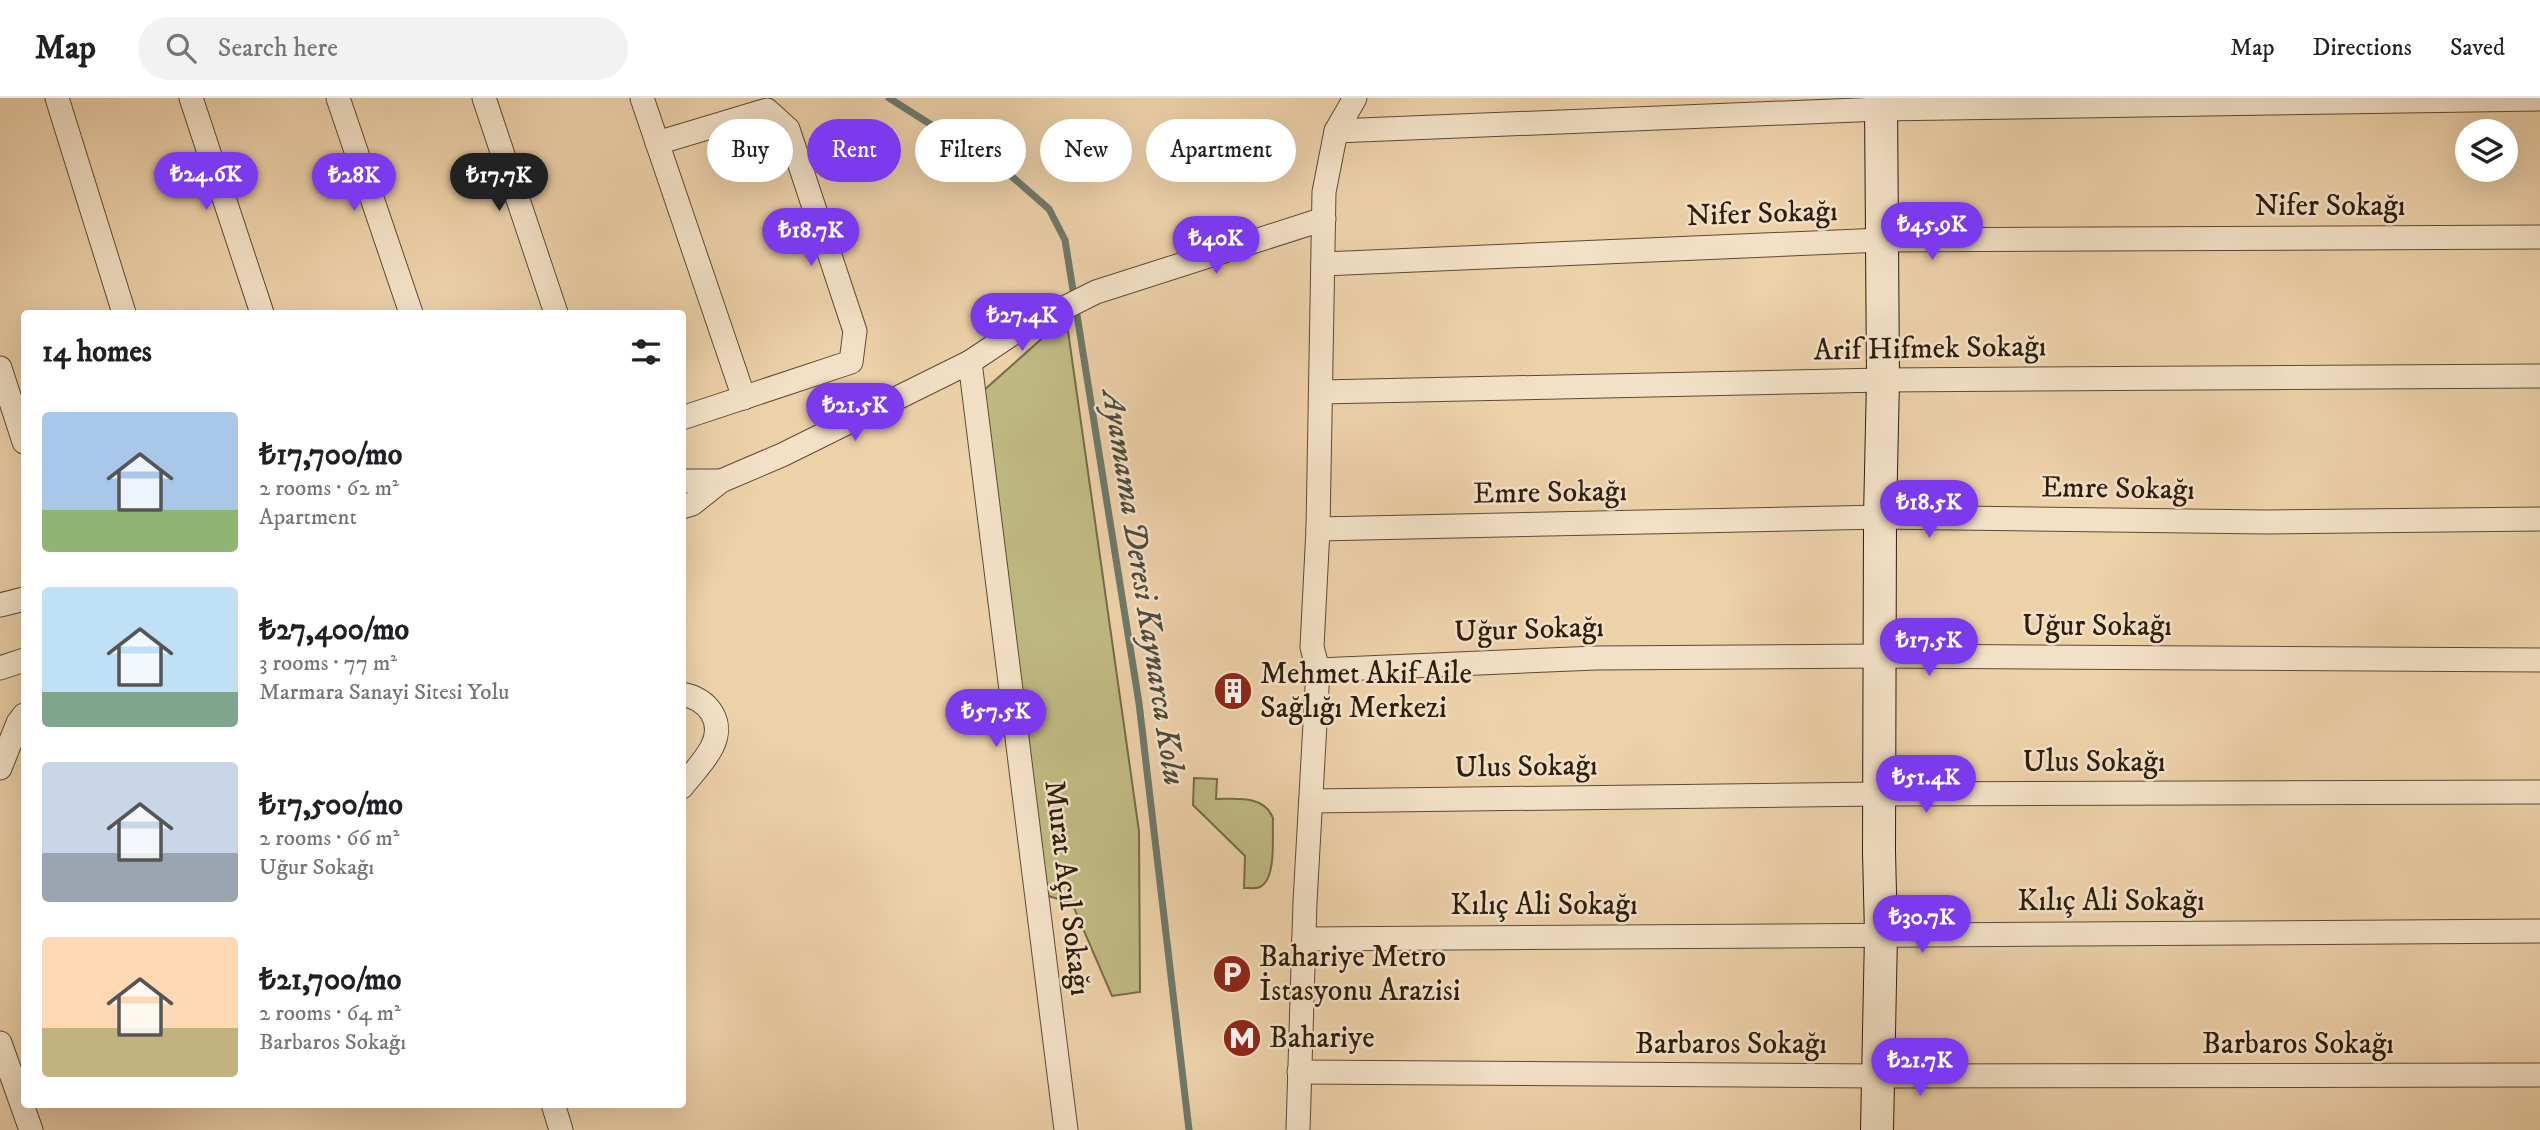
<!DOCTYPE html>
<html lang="en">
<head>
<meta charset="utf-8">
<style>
  body { margin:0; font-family:"IM FELL DW Pica",serif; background:#f2f2f2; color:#202124; height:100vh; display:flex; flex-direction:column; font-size:26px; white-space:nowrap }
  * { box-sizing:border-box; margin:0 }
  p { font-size:23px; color:#757577 }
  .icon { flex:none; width:38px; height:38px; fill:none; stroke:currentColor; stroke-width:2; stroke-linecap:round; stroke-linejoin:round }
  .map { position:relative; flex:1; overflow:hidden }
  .drawer { position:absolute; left:21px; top:212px; width:665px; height:798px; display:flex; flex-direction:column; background:#fff; border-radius:7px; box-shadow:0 7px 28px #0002 }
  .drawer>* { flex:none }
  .banner { position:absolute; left:707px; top:21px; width:665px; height:63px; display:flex; gap:14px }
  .controls { position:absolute; left:2455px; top:21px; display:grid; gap:14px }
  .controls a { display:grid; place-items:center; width:63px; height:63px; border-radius:50%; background:#fff; box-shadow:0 7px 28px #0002; font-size:35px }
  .price { position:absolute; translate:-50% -60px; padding:0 16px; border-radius:24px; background:#7c3aed; color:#fff; font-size:23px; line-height:46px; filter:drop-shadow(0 2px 4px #0008) }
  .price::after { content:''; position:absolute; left:50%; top:42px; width:21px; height:16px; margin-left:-10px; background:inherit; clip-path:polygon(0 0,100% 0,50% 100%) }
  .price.active { background:#222; color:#fff }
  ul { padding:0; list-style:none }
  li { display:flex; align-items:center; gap:21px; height:175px; padding:0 21px }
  li span { display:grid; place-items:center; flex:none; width:196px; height:140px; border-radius:7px; color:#555 }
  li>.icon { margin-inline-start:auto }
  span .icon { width:84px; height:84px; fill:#fffc; stroke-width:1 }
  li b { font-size:30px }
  h2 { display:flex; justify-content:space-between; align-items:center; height:84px; padding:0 21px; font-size:30px }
  .chip { padding:0 24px; border-radius:32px; background:#fff; box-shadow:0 7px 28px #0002; font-size:24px; line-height:63px }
  .chip.active { background:#7c3aed; color:#fff }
  header { display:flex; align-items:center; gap:42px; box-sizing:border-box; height:98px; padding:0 35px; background:#fff; border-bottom:2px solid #e0e0e0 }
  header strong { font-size:33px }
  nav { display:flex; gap:38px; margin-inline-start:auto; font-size:24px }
  .search { width:490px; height:63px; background:#f2f2f2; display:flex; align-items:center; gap:18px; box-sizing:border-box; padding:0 24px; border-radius:38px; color:#757577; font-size:26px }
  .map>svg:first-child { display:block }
  .green { fill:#c0b982; stroke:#766b48; stroke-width:2 }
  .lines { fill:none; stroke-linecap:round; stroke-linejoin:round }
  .stream { stroke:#6e796a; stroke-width:7 }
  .minor-casing { stroke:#5d4a34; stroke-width:25 }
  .secondary-casing { stroke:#2d1d0d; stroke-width:34 }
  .minor { stroke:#f3e1c7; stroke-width:23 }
  .secondary { stroke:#f3e1c7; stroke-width:32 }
  .labels { text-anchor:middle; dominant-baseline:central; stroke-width:5; stroke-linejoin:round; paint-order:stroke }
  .street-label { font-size:30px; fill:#2d1d0d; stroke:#f3e1c7 }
  .poi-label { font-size:30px; fill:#2d1d0d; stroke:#f3e1c7; text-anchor:start }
  .water-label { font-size:32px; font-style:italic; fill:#4d4b3c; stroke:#f3e1c7 }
</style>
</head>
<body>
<header>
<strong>Map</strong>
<div class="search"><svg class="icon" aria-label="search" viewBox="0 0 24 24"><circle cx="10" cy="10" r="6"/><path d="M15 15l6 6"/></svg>Search here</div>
<nav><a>Map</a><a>Directions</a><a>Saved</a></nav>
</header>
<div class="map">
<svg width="2540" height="1032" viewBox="0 0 2540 1032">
  <rect width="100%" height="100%" fill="#edd1a9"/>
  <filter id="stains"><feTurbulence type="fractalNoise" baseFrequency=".00286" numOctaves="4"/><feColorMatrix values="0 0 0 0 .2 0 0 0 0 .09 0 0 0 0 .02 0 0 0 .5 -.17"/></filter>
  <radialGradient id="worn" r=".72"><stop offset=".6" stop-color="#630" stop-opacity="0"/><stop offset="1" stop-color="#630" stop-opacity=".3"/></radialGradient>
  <g class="green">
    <path d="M 1066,219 L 1139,733 L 1140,894 L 1112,898 L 1072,805 L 1048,798 L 982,294 Z"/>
    <path d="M 1194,680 L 1217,681 L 1216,701 C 1237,701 1264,697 1273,720 C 1272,736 1277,781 1260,789 C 1256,791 1249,790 1244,790 L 1245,758 L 1193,707 Z"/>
  </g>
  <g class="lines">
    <path class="stream" d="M 889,0 L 1009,76 L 1049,111 L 1065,142 L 1139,605 L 1189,1032"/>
    <g class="minor-casing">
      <g id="minor">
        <path d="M 57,0 L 124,215"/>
        <path d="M 191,0 L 262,215"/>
        <path d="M 338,0 L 411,215"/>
        <path d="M 484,0 L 556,215"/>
        <path d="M 642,0 L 744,300"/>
        <path d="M 1336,33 L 1881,11 L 2540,1"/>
        <path d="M 657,45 L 767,12 L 788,31 L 855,233 L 851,264 L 682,320"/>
        <path d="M 1323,166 L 1882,142 L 2540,139"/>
        <path d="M 970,264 L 1066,1032"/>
        <path d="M 0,270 L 24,344"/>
        <path d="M 1321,294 L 1883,282 L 2540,278"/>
        <path d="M 682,383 L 721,383"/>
        <path d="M 682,409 L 692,406 L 721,383 L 782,357 L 970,264 L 1012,236 L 1096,194 L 1324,121"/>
        <path d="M 1318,431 L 1880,419 L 2266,424 L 2540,421"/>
        <path d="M 0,507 L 24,501"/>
        <path d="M 0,570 L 24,562"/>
        <path d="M 1318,572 L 1596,560 L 1880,558 L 2540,562"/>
        <path d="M 682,596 C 708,601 725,623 712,649 C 705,663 692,676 682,689"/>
        <path d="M 0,670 L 18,625 L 24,617"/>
        <path d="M 1311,703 L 1880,696 L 2540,694"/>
        <path d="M 1304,841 L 2540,833"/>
        <path d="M 0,945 L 31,1032"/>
        <path d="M 1299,974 L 1877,978 L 2540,977"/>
        <path d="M 553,1006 L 561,1032"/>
        <path d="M 1298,1032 L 1305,804 L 1318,572 L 1312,549 L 1318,431 L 1324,94 L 1336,33 L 1355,0"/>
      </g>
    </g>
    <g class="secondary-casing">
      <path id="secondary" d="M 1877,1032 L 1881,836 L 1879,754 L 1880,419 L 1883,282 L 1881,0"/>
    </g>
    <use href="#minor" class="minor"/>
    <use href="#secondary" class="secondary"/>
  </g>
  <defs>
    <g id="building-disc" transform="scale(2.0125)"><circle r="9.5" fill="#8f2418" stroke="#f3e1c7"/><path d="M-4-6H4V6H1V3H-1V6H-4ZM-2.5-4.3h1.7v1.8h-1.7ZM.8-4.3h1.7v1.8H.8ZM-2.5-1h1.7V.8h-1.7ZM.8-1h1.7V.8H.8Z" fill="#fff"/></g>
    <g id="parking-disc" transform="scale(2.0125)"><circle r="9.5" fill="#8f2418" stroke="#f3e1c7"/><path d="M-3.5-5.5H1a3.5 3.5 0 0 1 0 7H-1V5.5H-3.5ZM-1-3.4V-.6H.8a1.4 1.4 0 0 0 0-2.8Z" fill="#fff"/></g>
    <g id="metro-disc" transform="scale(2.0125)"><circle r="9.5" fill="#8f2418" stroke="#f3e1c7"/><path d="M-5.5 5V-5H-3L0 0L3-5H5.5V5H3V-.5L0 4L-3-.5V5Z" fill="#fff"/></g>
  </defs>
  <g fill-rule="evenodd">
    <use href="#building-disc" x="1233" y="593"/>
    <use href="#parking-disc" x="1232" y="876"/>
    <use href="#metro-disc" x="1242" y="940"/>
  </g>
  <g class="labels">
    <g class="street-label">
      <text x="2330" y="108">Nifer Sokağı</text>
      <text transform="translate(1762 116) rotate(-2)">Nifer Sokağı</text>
      <text transform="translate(1930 251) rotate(-1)">Arif Hifmek Sokağı</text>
      <text transform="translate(2118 391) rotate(1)">Emre Sokağı</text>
      <text transform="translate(1550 395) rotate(-1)">Emre Sokağı</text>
      <text x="2097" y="528">Uğur Sokağı</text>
      <text transform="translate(1529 532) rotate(-2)">Uğur Sokağı</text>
      <text x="2094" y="664">Ulus Sokağı</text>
      <text transform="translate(1526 669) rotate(-1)">Ulus Sokağı</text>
      <text transform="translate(1067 790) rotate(83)">Murat Açıl Sokağı</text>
      <text x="2111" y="803">Kılıç Ali Sokağı</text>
      <text x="1544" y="807">Kılıç Ali Sokağı</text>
      <text x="1731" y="946">Barbaros Sokağı</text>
      <text x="2298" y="946">Barbaros Sokağı</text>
    </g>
    <g class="poi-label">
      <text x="1260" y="576">Mehmet Akif Aile<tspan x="1260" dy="34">Sağlığı Merkezi</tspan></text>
      <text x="1259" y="859">Bahariye Metro<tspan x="1259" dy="34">İstasyonu Arazisi</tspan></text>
      <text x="1269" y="940">Bahariye</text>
    </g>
    <g class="water-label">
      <text transform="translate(1143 490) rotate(81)">Ayamama Deresi Kaynarca Kolu</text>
    </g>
  </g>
  <rect width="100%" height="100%" filter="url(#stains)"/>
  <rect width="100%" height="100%" fill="url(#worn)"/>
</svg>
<div class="controls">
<a><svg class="icon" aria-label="layers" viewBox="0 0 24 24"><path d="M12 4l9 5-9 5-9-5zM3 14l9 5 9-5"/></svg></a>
</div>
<b class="price" style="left:206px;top:114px">₺24.6K</b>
<b class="price" style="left:354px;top:115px">₺28K</b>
<b class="price active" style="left:499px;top:115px">₺17.7K</b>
<b class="price" style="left:1932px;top:164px">₺45.9K</b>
<b class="price" style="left:811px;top:170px">₺18.7K</b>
<b class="price" style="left:1216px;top:178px">₺40K</b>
<b class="price" style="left:1022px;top:255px">₺27.4K</b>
<b class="price" style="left:855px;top:345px">₺21.5K</b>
<b class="price" style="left:1929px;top:442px">₺18.5K</b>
<b class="price" style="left:1929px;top:580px">₺17.5K</b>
<b class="price" style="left:996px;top:651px">₺57.5K</b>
<b class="price" style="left:1926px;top:717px">₺51.4K</b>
<b class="price" style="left:1922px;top:857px">₺30.7K</b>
<b class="price" style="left:1920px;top:1000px">₺21.7K</b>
<div class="banner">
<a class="chip">Buy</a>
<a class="chip active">Rent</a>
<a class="chip">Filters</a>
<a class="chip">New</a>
<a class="chip">Apartment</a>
</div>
<section class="drawer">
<h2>14 homes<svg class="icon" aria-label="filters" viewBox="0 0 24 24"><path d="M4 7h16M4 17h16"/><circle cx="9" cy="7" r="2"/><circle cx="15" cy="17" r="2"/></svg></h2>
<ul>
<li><span style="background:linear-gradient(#a9c7e8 70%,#8fb573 0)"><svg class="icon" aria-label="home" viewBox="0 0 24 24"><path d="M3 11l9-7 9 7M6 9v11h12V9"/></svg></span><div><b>₺17,700/mo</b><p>2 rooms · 62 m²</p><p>Apartment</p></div></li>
<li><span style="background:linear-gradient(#bfe0f5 75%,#7fa58c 0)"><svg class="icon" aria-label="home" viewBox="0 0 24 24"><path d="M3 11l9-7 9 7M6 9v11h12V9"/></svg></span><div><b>₺27,400/mo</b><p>3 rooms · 77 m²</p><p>Marmara Sanayi Sitesi Yolu</p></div></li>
<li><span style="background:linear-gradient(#c9d6e8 65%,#9aa5b1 0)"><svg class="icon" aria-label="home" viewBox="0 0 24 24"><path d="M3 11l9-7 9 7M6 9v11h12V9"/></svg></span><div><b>₺17,500/mo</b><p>2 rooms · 66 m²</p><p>Uğur Sokağı</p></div></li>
<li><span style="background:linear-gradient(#ffd9b3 65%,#c2b280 0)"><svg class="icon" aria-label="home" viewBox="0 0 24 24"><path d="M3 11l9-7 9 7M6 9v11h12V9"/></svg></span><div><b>₺21,700/mo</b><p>2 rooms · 64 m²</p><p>Barbaros Sokağı</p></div></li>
</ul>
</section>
</div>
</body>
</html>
